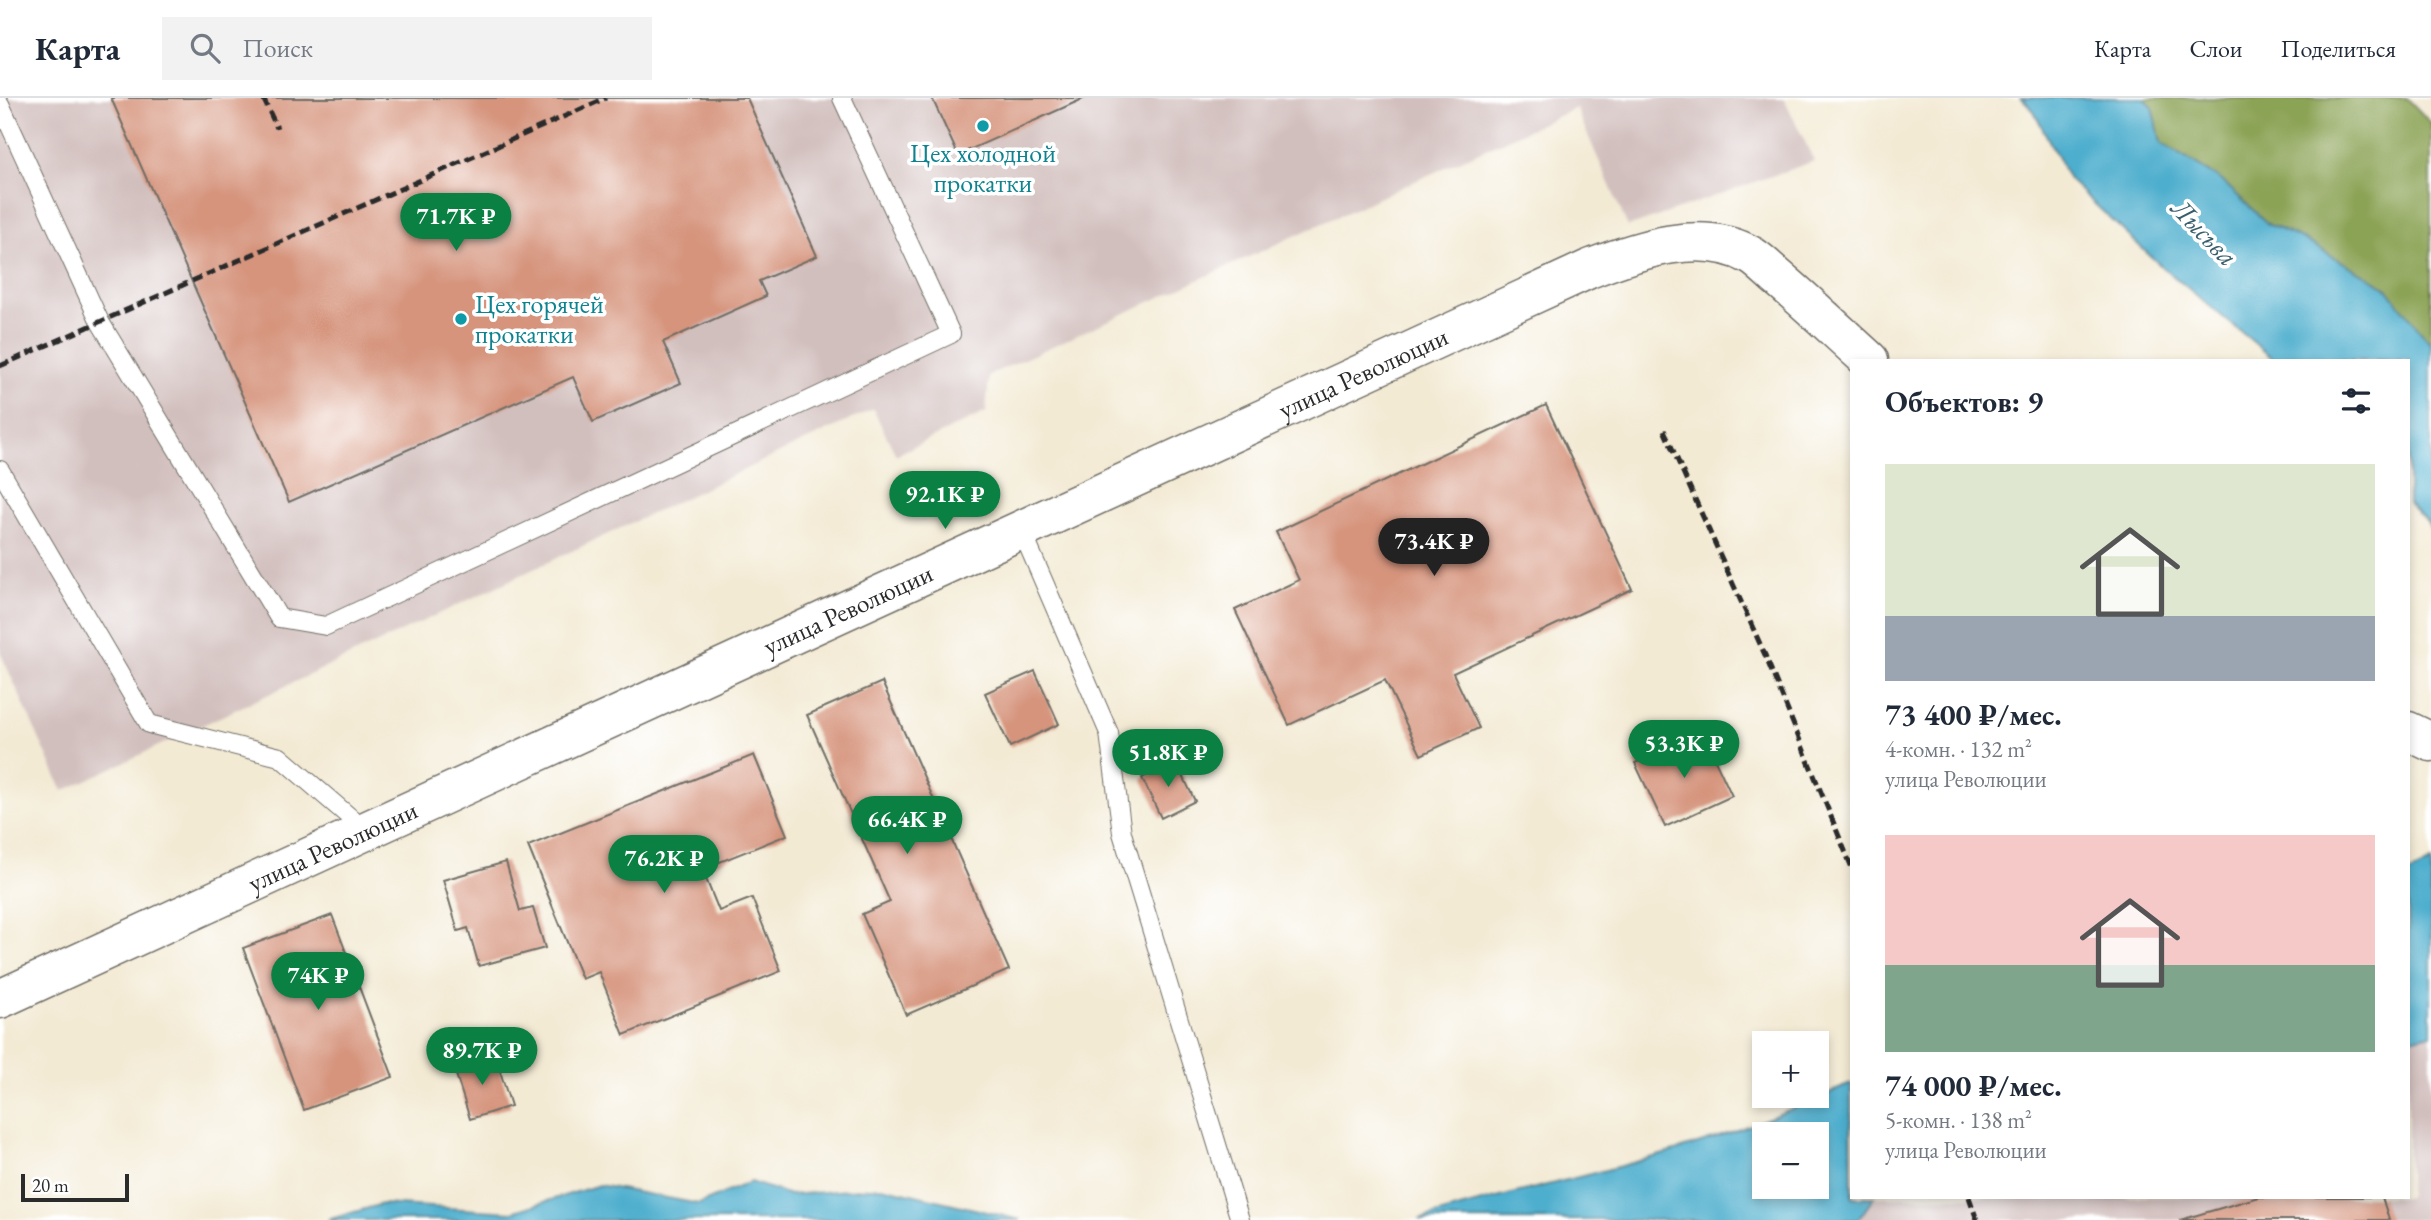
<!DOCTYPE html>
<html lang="ru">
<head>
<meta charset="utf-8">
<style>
  body { margin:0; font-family:"EB Garamond",serif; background:#f2f2f3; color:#1f2937; height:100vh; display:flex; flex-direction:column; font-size:26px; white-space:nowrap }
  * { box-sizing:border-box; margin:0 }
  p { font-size:23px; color:#747a83 }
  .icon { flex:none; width:38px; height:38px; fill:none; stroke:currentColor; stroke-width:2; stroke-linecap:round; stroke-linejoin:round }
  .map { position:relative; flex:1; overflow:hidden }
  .side { position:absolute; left:1850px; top:261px; width:560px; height:840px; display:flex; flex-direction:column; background:#fff; border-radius:0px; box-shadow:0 4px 10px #0003 }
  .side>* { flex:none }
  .buttons { position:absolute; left:1752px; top:933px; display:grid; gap:14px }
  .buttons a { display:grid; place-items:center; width:77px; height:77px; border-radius:0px; background:#fff; box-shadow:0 4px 10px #0003; font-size:35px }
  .scale { position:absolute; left:21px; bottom:18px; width:108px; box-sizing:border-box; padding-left:7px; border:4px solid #2b2b2b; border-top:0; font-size:19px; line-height:24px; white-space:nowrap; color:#2b2b2b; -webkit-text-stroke:5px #fff; paint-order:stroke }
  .price { position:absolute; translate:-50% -60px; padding:0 16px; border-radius:24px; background:#0b8043; color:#fff; font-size:23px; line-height:46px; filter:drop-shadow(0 2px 4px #0008) }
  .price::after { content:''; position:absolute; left:50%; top:42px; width:21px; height:16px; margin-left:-10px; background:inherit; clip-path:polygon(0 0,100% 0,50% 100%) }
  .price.current { background:#222; color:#fff }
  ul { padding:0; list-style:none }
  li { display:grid; align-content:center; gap:14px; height:371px; padding:0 35px }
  li span { display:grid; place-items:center; height:217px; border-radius:0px; color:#555 }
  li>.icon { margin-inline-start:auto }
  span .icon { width:126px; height:126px; fill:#fffc; stroke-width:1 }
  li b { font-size:30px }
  h2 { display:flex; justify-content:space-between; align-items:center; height:84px; padding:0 35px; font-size:30px }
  header { display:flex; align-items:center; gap:42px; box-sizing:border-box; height:98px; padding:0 35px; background:#fff; border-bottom:2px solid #e0e1e3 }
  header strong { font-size:33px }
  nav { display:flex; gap:38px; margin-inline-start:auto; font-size:24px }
  .search { width:490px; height:63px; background:#f2f2f3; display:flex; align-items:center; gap:18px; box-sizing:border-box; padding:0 24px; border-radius:0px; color:#747a83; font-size:26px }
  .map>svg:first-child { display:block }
  .industrial { fill:#d1bfbd }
  .forest { fill:#8ba354; stroke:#5b6740; stroke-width:2 }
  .water { fill:#4eaecd; stroke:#3c6c7c; stroke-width:2; fill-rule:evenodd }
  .building { fill:#d6947d }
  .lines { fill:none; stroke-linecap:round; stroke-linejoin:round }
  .lane-casing { stroke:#716e66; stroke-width:20 }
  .secondary-casing { stroke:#716e66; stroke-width:41 }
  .lane { stroke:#fff; stroke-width:18 }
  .secondary { stroke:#fff; stroke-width:38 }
  .rail { stroke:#2b2b2b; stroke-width:5; stroke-dasharray:10 5; stroke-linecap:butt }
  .culture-dot { fill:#0f9aa8; stroke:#fff; stroke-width:2.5 }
  .labels { text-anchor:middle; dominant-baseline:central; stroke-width:7; stroke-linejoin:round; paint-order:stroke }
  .culture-label { font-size:26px; fill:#0d838f; stroke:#fff }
  .street-label { font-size:26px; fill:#2b2b2b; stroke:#fff }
  .water-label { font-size:28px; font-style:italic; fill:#395f6c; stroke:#fff }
</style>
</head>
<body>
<header>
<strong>Карта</strong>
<div class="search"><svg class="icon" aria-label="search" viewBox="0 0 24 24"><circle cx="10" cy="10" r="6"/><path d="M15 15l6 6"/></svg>Поиск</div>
<nav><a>Карта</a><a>Слои</a><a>Поделиться</a></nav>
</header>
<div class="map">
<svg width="2431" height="1122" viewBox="0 0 2431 1122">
  <rect width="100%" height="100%" fill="#fff"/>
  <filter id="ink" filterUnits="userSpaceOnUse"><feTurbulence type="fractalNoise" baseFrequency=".0143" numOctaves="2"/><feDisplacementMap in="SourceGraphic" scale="14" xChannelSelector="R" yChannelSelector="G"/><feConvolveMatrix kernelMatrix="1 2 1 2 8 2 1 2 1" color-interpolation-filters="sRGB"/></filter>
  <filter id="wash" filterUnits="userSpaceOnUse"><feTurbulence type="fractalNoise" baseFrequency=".00686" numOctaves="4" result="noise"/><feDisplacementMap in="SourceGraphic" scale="28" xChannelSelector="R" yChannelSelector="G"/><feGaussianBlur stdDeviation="1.57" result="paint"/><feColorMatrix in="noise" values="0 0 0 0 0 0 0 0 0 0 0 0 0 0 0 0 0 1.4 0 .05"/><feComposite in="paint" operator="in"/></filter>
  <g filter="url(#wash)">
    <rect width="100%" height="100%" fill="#f3ead4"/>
    <g class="industrial">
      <path d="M 0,0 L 1784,0 L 1814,63 L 1628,129 L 1576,10 L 989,277 L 986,314 L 896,357 L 873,311 L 63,693 L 0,554 Z"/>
      <path d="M 2431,936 L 2431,1122 L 1858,1122 L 1874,1099 L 2408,1099 L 2408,942 Z"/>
    </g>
    <path class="forest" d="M 2145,0 L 2407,0 L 2431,25 L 2431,246 L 2386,189 L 2306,143 L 2269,127 L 2221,82 L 2161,45 L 2153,10 Z"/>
    <g class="water">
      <path d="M 2022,0 L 2145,0 L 2153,10 L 2161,45 L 2221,82 L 2269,127 L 2306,143 L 2386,189 L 2431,246 L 2431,431 L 2427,424 L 2408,406 L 2408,262 L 2275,262 L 2160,167 L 2069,82 L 2034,13 Z"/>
      <path d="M 2431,764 L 2431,936 L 2408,942 L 2408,776 Z"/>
      <path d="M 1851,986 L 1852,1099 L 1874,1099 L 1858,1122 L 1419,1122 C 1514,1092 1613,1074 1707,1043 C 1756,1027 1804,1005 1851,986 ZM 1816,1036 L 1816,1088 L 1764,1088 L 1764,1036 Z"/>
      <path d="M 750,1084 L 790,1097 L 882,1089 L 1021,1122 L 327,1122 L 382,1106 L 512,1114 L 599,1087 L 699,1106 Z"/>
    </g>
    <g id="blocks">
      <g class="building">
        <path d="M 111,0 L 747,0 L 817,158 L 759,183 L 766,198 L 663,244 L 681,285 L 593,324 L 573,279 L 289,404 Z"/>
        <path d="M 932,0 L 1085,0 L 958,57 Z"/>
        <path d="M 1546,307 L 1632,491 L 1453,575 L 1479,630 L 1421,657 L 1385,582 L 1289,627 L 1235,512 L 1299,482 L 1276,434 Z"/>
        <path d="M 1035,573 L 1059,626 L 1010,649 L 985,595 Z"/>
        <path d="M 882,584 L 1009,872 L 906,917 L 862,816 L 890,804 L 807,617 Z"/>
        <path d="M 1702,634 L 1732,698 L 1665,729 L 1635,665 Z"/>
        <path d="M 754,657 L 787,737 L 702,771 L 719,813 L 752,800 L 781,873 L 624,937 L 599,874 L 582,881 L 528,748 Z"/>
        <path d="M 1176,663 L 1195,703 L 1161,720 L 1142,680 Z"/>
        <path d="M 506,764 L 520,813 L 533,810 L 545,850 L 479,868 L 468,830 L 458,833 L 443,782 Z"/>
        <path d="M 332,817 L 393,979 L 304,1012 L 243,850 Z"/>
        <path d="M 495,957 L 511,1008 L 470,1021 L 454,970 Z"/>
        <path d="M 2259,1099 L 2382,1099 L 2389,1122 L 2180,1122 Z"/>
      </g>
    </g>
  </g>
  <g filter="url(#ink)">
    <use href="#blocks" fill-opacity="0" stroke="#716e66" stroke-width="2"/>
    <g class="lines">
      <g class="lane-casing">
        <g id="lane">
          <path d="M 0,6 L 100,224 L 279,520 L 326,528 L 951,236 L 842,0"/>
          <path d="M 0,372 L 149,626 L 280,659 L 366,733"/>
          <path d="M 1021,431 L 1109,635 L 1122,735 L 1240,1122"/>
        </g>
      </g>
      <g class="secondary-casing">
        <g id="secondary">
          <path d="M 2408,633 L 2431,644"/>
          <path id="s1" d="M 0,901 L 1589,171 C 1637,152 1703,129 1752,158 C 1760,163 1769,172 1777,179 C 1808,205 1838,234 1869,262"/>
        </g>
      </g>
      <use href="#lane" class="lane"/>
      <use href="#secondary" class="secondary"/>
      <g class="rail">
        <path d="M 263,0 L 277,30"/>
        <path d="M 0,268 L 606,0"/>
        <path d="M 1664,332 L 1765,557 L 1852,770"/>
        <path d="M 1969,1099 L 1977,1122"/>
      </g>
    </g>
  </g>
  <g class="culture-dot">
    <circle cx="983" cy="28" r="7"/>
    <circle cx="461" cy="221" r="7"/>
  </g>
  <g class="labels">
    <g class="culture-label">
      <text x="983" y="55">Цех холодной<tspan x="983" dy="30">прокатки</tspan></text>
      <text x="475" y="206" text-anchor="start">Цех горячей<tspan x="475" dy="30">прокатки</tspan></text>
    </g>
    <g class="street-label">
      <text stroke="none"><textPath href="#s1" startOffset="1500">улица Революции</textPath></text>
      <text stroke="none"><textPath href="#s1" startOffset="933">улица Революции</textPath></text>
      <text stroke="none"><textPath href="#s1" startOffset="366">улица Революции</textPath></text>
    </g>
    <g class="water-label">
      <text transform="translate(2205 134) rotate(46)">Лысьва</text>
    </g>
  </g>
</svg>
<div class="buttons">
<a>+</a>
<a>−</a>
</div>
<div class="scale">20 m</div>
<b class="price" style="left:456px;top:155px">71.7K ₽</b>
<b class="price" style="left:945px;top:433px">92.1K ₽</b>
<b class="price current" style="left:1434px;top:480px">73.4K ₽</b>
<b class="price" style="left:1684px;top:682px">53.3K ₽</b>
<b class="price" style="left:1168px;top:691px">51.8K ₽</b>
<b class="price" style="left:907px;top:758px">66.4K ₽</b>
<b class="price" style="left:664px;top:797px">76.2K ₽</b>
<b class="price" style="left:318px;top:914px">74K ₽</b>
<b class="price" style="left:482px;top:989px">89.7K ₽</b>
<section class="side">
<h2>Объектов: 9<svg class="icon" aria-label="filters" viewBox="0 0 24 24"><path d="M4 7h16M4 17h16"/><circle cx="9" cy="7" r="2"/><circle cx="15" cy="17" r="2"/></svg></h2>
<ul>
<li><span style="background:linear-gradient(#dfe7d0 70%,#9aa5b1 0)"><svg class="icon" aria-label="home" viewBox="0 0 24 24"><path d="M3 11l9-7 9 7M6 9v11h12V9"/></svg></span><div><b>73 400 ₽/мес.</b><p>4-комн. · 132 m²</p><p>улица Революции</p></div></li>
<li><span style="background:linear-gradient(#f6c9c9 60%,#7fa58c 0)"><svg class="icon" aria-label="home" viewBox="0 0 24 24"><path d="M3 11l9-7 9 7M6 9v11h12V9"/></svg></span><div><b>74 000 ₽/мес.</b><p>5-комн. · 138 m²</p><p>улица Революции</p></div></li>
</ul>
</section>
</div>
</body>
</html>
